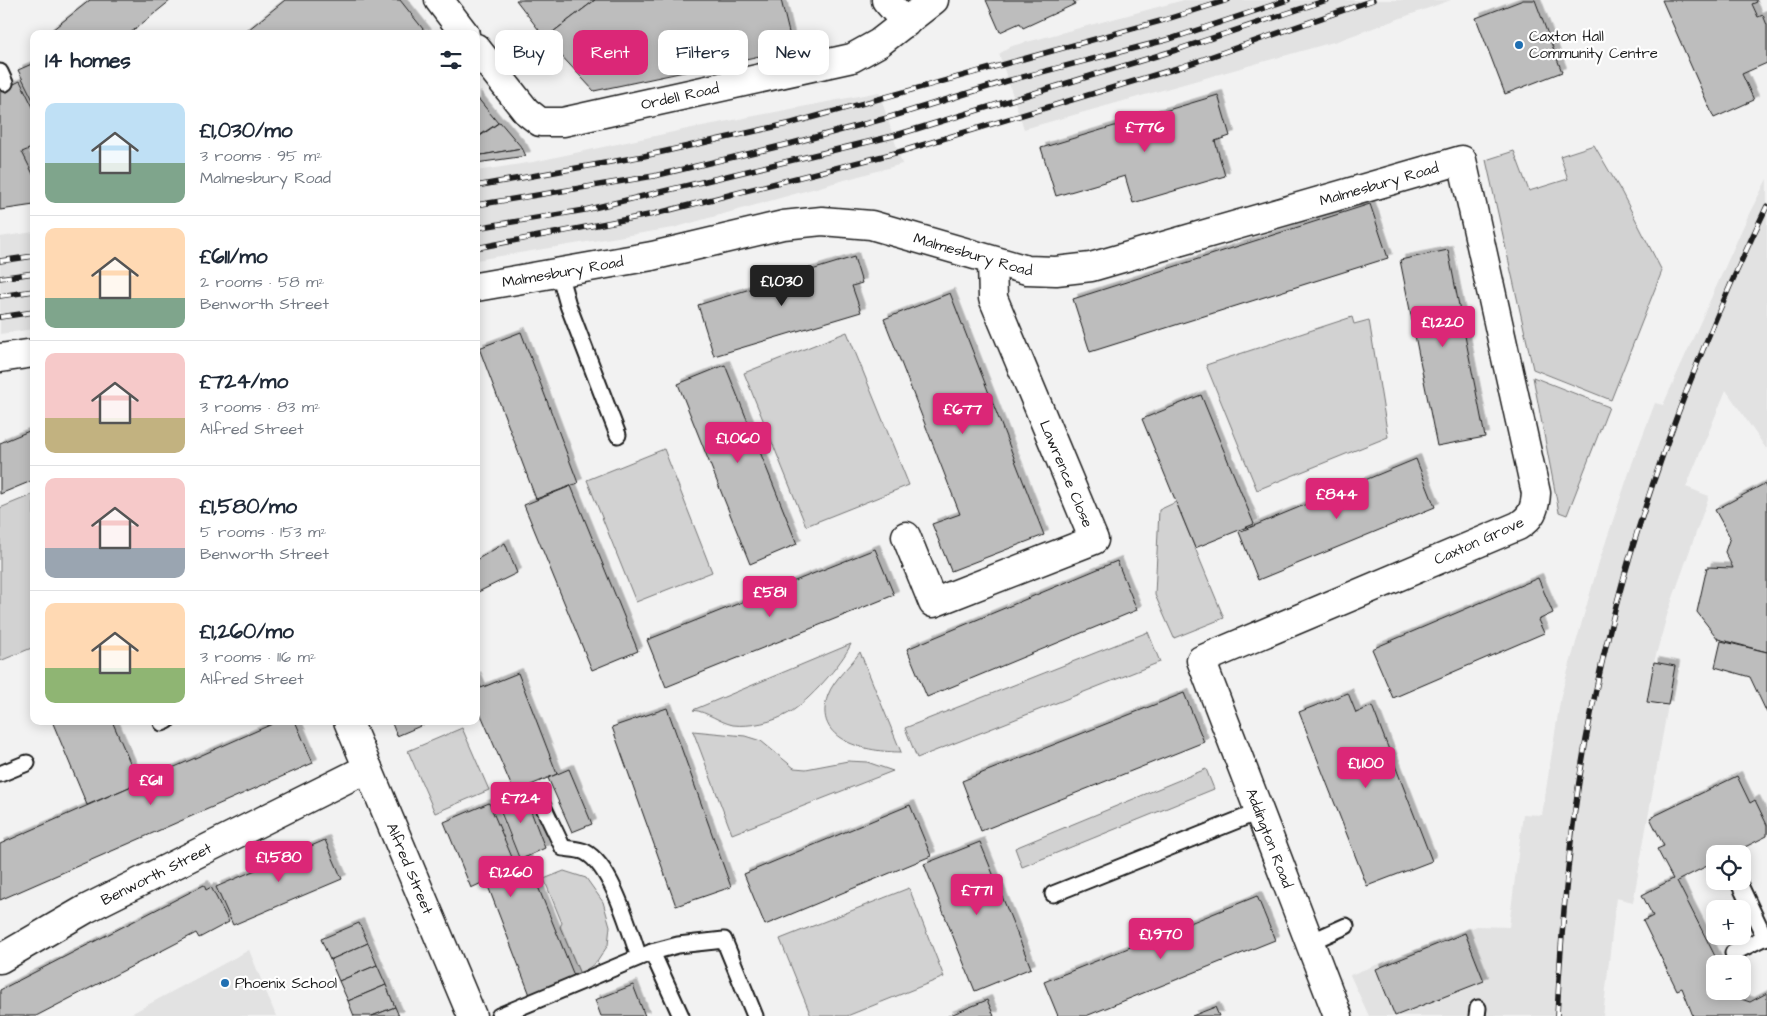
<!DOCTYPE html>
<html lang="en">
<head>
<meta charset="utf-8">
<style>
  body { margin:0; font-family:"Architects Daughter",sans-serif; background:#f2f2f3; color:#1f2937; height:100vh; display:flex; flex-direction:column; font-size:19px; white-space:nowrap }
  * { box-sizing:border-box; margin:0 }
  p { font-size:16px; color:#747a83 }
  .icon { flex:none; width:28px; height:28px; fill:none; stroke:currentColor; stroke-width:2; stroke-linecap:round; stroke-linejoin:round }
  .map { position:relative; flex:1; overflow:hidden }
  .details { position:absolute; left:30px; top:30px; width:450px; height:695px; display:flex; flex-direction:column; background:#fff; border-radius:10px; box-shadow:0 2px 12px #0003 }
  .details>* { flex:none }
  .guide { position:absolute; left:495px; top:30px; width:475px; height:45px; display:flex; gap:10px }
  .tools { position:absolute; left:1706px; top:845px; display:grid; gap:10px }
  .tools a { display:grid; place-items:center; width:45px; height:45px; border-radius:10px; background:#fff; box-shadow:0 2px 12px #0003; font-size:25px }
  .price { position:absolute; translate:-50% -42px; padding:0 11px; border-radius:5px; background:#db2777; color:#fff; font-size:16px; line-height:32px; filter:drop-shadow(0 1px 2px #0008) }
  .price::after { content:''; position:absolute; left:50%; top:30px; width:15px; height:11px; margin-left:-8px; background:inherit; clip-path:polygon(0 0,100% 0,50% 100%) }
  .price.selected { background:#222; color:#fff }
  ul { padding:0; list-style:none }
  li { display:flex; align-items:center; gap:15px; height:125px; padding:0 15px }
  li+li { border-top:1px solid #e0e1e3 }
  li span { display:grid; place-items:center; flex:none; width:140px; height:100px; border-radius:10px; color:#555 }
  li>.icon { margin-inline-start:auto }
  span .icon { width:60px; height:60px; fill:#fffc; stroke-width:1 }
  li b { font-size:21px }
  h2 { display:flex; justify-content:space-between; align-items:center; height:60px; padding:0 15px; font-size:21px }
  .chip { padding:0 18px; border-radius:10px; background:#fff; box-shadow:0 2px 12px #0003; font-size:18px; line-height:45px }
  .chip.selected { background:#db2777; color:#fff }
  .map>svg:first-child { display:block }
  .built { fill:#e2e2e2 }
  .green { fill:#d2d2d2; stroke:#777 }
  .building { fill:#bdbdbd; stroke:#1c1c1c; filter:url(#shadow) }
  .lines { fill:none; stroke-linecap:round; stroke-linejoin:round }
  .lane-casing { stroke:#1c1c1c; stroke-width:19 }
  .street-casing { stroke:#1c1c1c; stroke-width:31 }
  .lane { stroke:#fff; stroke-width:15 }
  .street { stroke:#fff; stroke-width:28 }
  .rail-casing { stroke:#1c1c1c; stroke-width:5.5 }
  .rail { stroke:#fff; stroke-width:4; stroke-dasharray:11; stroke-linecap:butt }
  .poi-dot { fill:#1f6fb2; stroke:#fff; stroke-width:2 }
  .labels { text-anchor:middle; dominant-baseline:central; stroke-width:4.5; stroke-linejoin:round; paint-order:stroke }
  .poi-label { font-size:15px; fill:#1c1c1c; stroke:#fff; text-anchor:start }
  .street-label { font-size:15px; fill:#1c1c1c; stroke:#fff }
</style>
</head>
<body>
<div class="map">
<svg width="1767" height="1016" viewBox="0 0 1767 1016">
  <defs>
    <filter id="shadow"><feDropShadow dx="4.5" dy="-4.5" stdDeviation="0" flood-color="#0004"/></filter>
  </defs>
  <rect width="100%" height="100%" fill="#f2f2f2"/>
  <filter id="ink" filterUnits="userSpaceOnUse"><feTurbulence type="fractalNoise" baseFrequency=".02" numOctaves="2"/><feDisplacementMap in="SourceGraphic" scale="10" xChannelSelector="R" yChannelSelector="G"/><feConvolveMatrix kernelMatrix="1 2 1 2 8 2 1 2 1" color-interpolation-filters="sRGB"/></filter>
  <g filter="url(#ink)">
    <g class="built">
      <path d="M 1184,0 L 1451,0 L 1337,41 L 1024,129 L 999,54 L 1012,46 Z"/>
      <path d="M 879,92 L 902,164 L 673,228 L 476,260 L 476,171 L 533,162 L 692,128 Z"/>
      <path d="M 1767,179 L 1767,450 L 1726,390 L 1686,487 L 1709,496 L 1668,612 L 1654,662 L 1647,701 L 1668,705 L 1633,902 L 1616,898 L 1603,1016 L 1369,1016 L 1350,975 L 1477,926 L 1509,927 L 1523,814 L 1542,815 L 1561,695 L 1599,562 L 1633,461 L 1655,403 L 1663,405 L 1748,216 Z"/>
      <path d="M 34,232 L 34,329 L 0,334 L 0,237 Z"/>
      <path d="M 249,950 L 276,1016 L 127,1016 Z"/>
    </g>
    <g class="green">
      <path d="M 1594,145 L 1622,193 L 1662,271 L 1611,400 L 1533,369 L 1486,160 L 1514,151 L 1529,191 L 1568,179 L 1560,156 Z"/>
      <path d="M 1352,317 L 1354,324 L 1369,320 L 1388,437 L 1257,490 L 1206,365 Z"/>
      <path d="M 847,332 L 909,485 L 806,526 L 744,373 Z"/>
      <path d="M 1533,377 L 1609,407 L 1567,515 L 1559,512 Z"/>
      <path d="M 664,449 L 712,572 L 636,602 L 587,480 Z"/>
      <path d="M 34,494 L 34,647 L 0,661 L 0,508 Z"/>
      <path d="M 1176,502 L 1224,618 L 1174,638 L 1155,595 L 1159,510 Z"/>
      <path d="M 1148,632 L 1160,662 L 917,758 L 905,728 Z"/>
      <path d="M 851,644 C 842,664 808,702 789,713 C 774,722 750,727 733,725 C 719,722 708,712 693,710 Z"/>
      <path d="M 860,652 L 901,752 C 868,752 811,742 828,695 C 834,679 851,665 860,652 Z"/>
      <path d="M 462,728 L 489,790 L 435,813 L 408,751 Z"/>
      <path d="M 693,731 L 745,736 L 761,741 L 794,768 L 806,769 L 848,761 L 867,762 L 893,771 L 732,834 Z"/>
      <path d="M 1206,769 L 1214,789 L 1022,867 L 1015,848 Z"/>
      <path d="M 564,871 L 586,878 L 603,902 L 610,926 L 608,945 L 597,962 L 580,974 L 560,927 L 562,923 L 544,879 Z"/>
      <path d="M 909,888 L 944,977 L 847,1016 L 811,1016 L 780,939 Z"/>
    </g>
    <g class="building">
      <path d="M 90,0 L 171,0 L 129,34 L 47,34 Z"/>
      <path d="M 285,0 L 400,0 L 427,34 L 243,34 Z"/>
      <path d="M 516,0 L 595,0 L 545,38 Z"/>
      <path d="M 595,0 L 781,0 L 793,49 L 594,91 L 545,38 Z"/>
      <path d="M 986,0 L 1073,0 L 1075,4 L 1023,28 L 1020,23 L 1000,32 Z"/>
      <path d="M 1523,0 L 1535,0 L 1562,72 L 1505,94 L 1476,18 Z"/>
      <path d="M 1662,0 L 1756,0 L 1757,2 L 1752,4 L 1758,17 L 1763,15 L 1767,25 L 1767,63 L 1742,74 L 1754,100 L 1714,118 Z"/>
      <path d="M 34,63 L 34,102 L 18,70 Z"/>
      <path d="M 20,81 L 34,109 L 34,147 L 22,152 L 34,176 L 34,205 L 0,210 L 0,91 Z"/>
      <path d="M 1218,95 L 1230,136 L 1215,141 L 1225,176 L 1133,203 L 1125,176 L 1056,196 L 1041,148 Z"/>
      <path d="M 476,96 L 498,123 L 476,138 Z"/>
      <path d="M 500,122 L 522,148 L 476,156 L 476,139 Z"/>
      <path d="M 522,148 L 526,156 L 476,163 L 476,156 Z"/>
      <path d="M 1370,204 L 1388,258 L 1090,352 L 1073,299 Z"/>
      <path d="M 1448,250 L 1485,437 L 1437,446 L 1400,260 Z"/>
      <path d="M 854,257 L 862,283 L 852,286 L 861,312 L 714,356 L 698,305 Z"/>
      <path d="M 950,293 L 1044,535 L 951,571 L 932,524 L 960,514 L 884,319 Z"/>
      <path d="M 521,332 L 578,483 L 536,499 L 479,348 Z"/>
      <path d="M 725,365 L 797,544 L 750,564 L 678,384 Z"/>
      <path d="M 1201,395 L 1254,524 L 1195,548 L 1142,419 Z"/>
      <path d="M 34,429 L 34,480 L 0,494 L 0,443 Z"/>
      <path d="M 1416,459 L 1435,507 L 1258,580 L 1239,532 Z"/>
      <path d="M 1764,484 L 1767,489 L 1767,652 L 1718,639 L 1697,612 L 1707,567 L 1733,568 L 1725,552 L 1730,537 L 1715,510 Z"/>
      <path d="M 571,486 L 638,651 L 592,670 L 524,505 Z"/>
      <path d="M 505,543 L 517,573 L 476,593 L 476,560 Z"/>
      <path d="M 875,549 L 894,595 L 666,687 L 647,640 Z"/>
      <path d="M 1117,561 L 1137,610 L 927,697 L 907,649 Z"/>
      <path d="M 1538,578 L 1553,613 L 1538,620 L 1544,633 L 1393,698 L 1372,649 Z"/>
      <path d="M 1721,641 L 1767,652 L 1767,713 L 1750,677 L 1715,667 Z"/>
      <path d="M 1654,662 L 1675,666 L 1668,705 L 1647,702 Z"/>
      <path d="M 518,673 L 557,774 L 514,792 L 476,703 L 476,676 L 481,688 Z"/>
      <path d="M 1184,693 L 1204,742 L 981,831 L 962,781 Z"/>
      <path d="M 1348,693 L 1356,713 L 1372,706 L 1432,861 L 1367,886 L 1299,712 Z"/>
      <path d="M 667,708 L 731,887 L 676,906 L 612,727 Z"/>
      <path d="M 52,721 L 112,721 L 139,783 L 87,805 Z"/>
      <path d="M 279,721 L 295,721 L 313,763 L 0,900 L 0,844 Z"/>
      <path d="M 391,721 L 432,721 L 397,736 Z"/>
      <path d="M 569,769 L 592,824 L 572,832 L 548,778 Z"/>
      <path d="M 1737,776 L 1750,803 L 1755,800 L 1767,825 L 1767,836 L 1731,854 L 1715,854 L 1715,862 L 1677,881 L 1719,964 L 1715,964 L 1715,991 L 1732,991 L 1735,997 L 1750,1002 L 1767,993 L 1767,1016 L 1693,1016 L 1682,988 L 1677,990 L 1643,921 L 1653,916 L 1642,895 L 1673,879 L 1657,849 L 1664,846 L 1650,818 Z"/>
      <path d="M 522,788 L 545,848 L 520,860 L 496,800 Z"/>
      <path d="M 489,803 L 514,862 L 526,857 L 575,978 L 530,995 L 486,881 L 471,888 L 444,822 Z"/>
      <path d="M 910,805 L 931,856 L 765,925 L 744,874 Z"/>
      <path d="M 325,840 L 342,879 L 233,925 L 216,887 Z"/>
      <path d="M 980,842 L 1031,968 L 975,991 L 924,864 Z"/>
      <path d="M 204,885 L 206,890 L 211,887 L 229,922 L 199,938 L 196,933 L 36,1016 L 0,1016 L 0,990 Z"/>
      <path d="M 1257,896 L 1275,940 L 1086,1016 L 1058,1016 L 1044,982 Z"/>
      <path d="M 359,923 L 368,943 L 330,960 L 321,939 Z"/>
      <path d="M 1465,933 L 1484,981 L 1395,1016 L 1376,969 Z"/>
      <path d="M 368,943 L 377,965 L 339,981 L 330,960 Z"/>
      <path d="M 377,965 L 386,985 L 348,1001 L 339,981 Z"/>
      <path d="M 386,985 L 395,1007 L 372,1016 L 354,1016 L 348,1001 Z"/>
      <path d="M 633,985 L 645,1016 L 601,1016 L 595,1000 Z"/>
      <path d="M 987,1000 L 994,1016 L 948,1016 Z"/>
      <path d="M 395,1007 L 399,1016 L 372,1016 Z"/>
      <path d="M 1215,1007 L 1219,1016 L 1192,1016 Z"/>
    </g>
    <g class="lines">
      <g class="lane-casing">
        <g id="lane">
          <path d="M 0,72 L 5,83"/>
          <path d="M 559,273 L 568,305 L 618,435"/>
          <path d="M 162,723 L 167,721"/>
          <path d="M 0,774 L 27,763"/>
          <path d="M 543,806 L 563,848 C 569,849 579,849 585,852 C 612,866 629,929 639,957"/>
          <path d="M 1738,881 L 1765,938"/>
          <path d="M 1053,894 L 1258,812"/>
          <path d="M 1308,943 L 1346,926"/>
          <path d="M 652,952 L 681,1016"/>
          <path d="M 1733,953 L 1767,936"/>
          <path d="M 499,1016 L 652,952 L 678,945 L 724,940 L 755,1016"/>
          <path d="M 1477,1016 L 1478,1008"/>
        </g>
      </g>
      <g class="street-casing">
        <g id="street">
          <path d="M 439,0 L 465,34"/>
          <path d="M 886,0 L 906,23"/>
          <path id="s1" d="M 476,48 L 526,111 L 540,122 L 563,122 L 852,58 L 879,43 L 934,0"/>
          <path id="s2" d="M 476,287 L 652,256 L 783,225 L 822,221 L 871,225 L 1027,270 L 1056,271 L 1091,267 L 1462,160 L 1536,493 C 1535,510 1531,518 1518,526 L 1201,660 L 1338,1016"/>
          <path d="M 0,358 L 34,353"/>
          <path d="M 906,536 L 933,603 L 1094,540 L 993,298 L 992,262"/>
          <path id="s3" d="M 348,721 L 472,1016"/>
          <path id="s4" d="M 0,959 L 86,909 L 368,768"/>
        </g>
      </g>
      <use href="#lane" class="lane"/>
      <use href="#street" class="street"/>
      <g class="rail-casing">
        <g id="rail">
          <path d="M 476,186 L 644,156 L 792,123 L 1164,20 L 1228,0"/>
          <path d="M 476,205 L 654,176 L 789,144 L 887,118 L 1007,81 L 1170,39 L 1288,0"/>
          <path d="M 476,228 L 585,210 L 893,136 L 1176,50 L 1327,0"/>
          <path d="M 476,248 L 654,214 L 899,152 L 1181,67 L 1373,0"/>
          <path d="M 0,261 L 34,256"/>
          <path d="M 0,278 L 34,273"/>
          <path d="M 0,296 L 34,291"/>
          <path d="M 0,317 L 34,312"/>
          <path d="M 1557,1016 C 1562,913 1571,810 1592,709 C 1627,534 1690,366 1767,206"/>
        </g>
      </g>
      <use href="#rail" class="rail"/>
    </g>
  </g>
  <g class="poi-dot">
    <circle cx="1519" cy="45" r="5"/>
    <circle cx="225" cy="983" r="5"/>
  </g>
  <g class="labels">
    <g class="poi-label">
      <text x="1529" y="36">Caxton Hall<tspan x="1529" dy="17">Community Centre</tspan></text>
      <text x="235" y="983">Phoenix School</text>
    </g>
    <g class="street-label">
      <text stroke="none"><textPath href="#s1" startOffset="241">Ordell Road</textPath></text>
      <text stroke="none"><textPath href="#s2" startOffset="928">Malmesbury Road</textPath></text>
      <text stroke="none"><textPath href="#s2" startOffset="508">Malmesbury Road</textPath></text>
      <text stroke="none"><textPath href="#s2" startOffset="88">Malmesbury Road</textPath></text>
      <text transform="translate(1066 474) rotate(67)">Lawrence Close</text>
      <text transform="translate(1479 541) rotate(-24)">Caxton Grove</text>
      <text stroke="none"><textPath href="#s2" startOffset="1930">Addington Road</textPath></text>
      <text stroke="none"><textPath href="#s3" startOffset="160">Alfred Street</textPath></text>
      <text stroke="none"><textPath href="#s4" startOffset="178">Benworth Street</textPath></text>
    </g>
  </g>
</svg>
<div class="tools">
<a><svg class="icon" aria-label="locate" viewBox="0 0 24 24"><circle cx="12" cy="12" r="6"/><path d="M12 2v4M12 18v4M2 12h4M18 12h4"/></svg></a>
<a>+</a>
<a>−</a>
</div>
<b class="price" style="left:1145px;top:153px">£776</b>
<b class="price selected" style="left:782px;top:307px">£1,030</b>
<b class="price" style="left:1443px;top:348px">£1,220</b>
<b class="price" style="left:963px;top:435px">£677</b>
<b class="price" style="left:738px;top:464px">£1,060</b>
<b class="price" style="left:1337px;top:520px">£844</b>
<b class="price" style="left:770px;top:618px">£581</b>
<b class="price" style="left:1366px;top:789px">£1,100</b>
<b class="price" style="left:151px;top:806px">£611</b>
<b class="price" style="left:521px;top:824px">£724</b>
<b class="price" style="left:279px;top:883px">£1,580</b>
<b class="price" style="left:511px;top:898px">£1,260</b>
<b class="price" style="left:977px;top:916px">£771</b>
<b class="price" style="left:1161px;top:960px">£1,970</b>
<div class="guide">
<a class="chip">Buy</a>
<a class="chip selected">Rent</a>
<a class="chip">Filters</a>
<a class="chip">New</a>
</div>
<section class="details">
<h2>14 homes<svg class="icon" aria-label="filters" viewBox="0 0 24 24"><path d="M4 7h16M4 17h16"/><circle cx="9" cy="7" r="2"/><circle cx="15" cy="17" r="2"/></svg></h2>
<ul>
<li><span style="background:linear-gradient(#bfe0f5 60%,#7fa58c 0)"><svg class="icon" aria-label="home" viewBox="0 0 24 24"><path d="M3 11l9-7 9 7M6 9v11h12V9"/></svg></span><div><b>£1,030/mo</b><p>3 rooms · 95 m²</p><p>Malmesbury Road</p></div></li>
<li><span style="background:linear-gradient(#ffd9b3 70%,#7fa58c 0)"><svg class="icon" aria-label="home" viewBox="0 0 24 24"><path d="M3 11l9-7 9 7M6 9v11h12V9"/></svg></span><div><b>£611/mo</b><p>2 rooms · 58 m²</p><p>Benworth Street</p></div></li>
<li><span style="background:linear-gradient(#f6c9c9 65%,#c2b280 0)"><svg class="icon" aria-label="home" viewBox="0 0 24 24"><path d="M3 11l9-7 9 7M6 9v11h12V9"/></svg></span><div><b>£724/mo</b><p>3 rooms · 83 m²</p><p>Alfred Street</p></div></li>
<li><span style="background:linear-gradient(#f6c9c9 70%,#9aa5b1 0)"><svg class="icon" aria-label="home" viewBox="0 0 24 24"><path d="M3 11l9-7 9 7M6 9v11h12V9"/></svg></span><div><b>£1,580/mo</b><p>5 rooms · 153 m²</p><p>Benworth Street</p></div></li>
<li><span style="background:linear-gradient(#ffd9b3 65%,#8fb573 0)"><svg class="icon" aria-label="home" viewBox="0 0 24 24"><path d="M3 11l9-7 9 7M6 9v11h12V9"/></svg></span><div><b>£1,260/mo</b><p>3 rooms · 116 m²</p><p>Alfred Street</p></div></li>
</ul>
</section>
</div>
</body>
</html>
